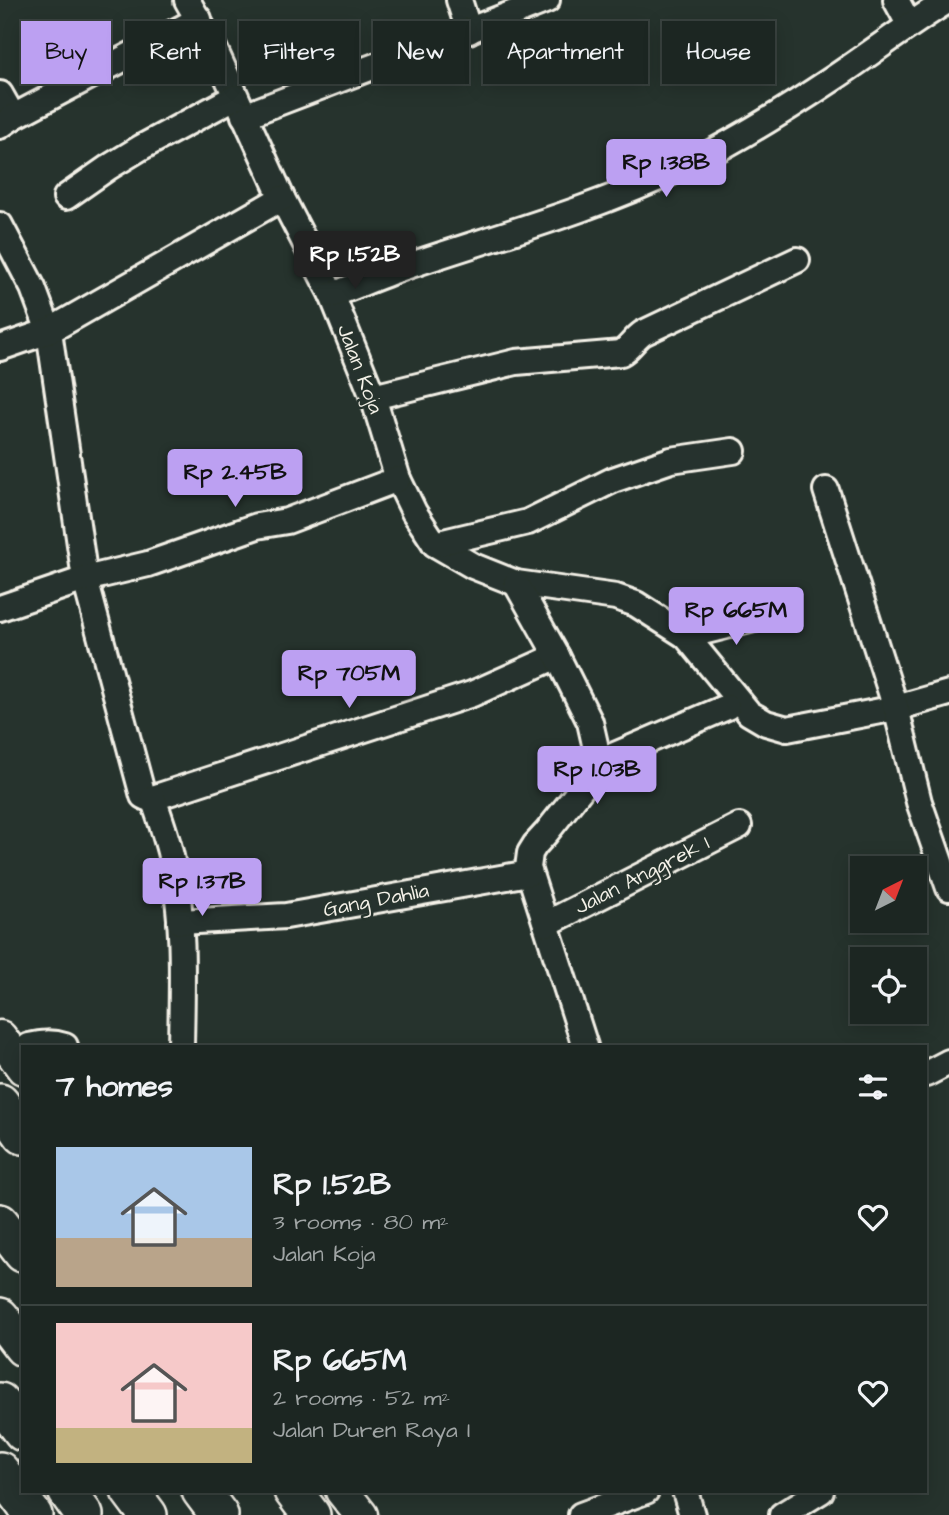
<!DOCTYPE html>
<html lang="en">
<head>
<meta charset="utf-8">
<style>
  body { margin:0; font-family:"Architects Daughter",sans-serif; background:#29322f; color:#f1f3f6; height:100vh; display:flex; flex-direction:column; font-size:26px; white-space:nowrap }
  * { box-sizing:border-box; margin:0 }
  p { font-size:23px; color:#a0a5a5 }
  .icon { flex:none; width:38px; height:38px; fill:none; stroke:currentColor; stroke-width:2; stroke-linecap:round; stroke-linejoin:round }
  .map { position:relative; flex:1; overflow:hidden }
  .side { position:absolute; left:21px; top:1045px; width:906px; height:448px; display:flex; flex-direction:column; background:#1c2622; border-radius:0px; box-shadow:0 4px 18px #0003,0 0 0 2px #3a4340 }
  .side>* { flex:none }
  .banner { position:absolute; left:21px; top:21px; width:908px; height:63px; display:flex; gap:14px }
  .needle { width:46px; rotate:42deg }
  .controls { position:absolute; left:850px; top:856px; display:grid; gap:14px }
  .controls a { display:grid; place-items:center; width:77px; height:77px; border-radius:0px; background:#1c2622; box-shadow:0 4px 18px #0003,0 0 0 2px #3a4340; font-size:35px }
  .price { position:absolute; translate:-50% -60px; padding:0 16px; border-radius:7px; background:#bca0f2; color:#111; font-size:23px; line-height:46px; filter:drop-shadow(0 2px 4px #0008) }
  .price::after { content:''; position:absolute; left:50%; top:42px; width:21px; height:16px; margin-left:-10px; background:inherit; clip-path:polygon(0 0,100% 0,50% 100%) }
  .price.active { background:#222; color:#fff }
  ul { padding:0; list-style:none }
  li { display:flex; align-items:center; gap:21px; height:175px; padding:0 35px }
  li+li { border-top:2px solid #3a4340 }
  li span { display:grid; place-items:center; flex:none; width:196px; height:140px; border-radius:0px; color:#555 }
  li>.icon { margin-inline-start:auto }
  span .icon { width:84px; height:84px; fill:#fffc; stroke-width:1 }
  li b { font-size:30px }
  h2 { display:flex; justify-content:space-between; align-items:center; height:84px; padding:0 35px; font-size:30px }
  .chip { padding:0 24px; border-radius:0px; background:#1c2622; box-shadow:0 4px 18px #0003,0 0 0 2px #3a4340; font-size:24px; line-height:63px }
  .chip.active { background:#bca0f2; color:#111 }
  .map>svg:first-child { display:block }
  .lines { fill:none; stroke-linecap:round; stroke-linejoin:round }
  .minor-casing { stroke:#f4f1e8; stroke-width:30 }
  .major-casing { stroke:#f4f1e8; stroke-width:37 }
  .highway-casing { stroke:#f4f1e8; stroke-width:42 }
  .minor { stroke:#26332d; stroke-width:24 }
  .major { stroke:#26332d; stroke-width:32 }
  .highway { stroke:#26332d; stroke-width:37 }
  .labels { text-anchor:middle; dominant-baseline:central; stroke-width:5; stroke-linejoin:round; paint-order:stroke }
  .street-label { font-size:21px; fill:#f4f1e8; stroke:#26332d }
</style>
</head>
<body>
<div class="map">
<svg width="949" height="1515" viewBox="0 0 949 1515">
  <rect width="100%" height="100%" fill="#26332d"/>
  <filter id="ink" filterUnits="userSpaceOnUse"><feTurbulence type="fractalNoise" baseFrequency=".0143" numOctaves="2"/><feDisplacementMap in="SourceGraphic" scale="14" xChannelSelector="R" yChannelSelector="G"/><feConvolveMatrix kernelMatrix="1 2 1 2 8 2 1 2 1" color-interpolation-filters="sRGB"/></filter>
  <g filter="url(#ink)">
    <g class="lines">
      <g class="minor-casing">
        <g id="minor">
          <path d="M 187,0 L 214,48 L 282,198 L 332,295 L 373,397 L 398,479 L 414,512 L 435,544 L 473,566 L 516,583 L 616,597 L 636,604 L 686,636 L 749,713 L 766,723 L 787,729 L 896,708 L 949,693"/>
          <path d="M 459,0 L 469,31"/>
          <path d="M 896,0 L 909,24"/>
          <path d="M 0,94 L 13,117"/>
          <path d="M 244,116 C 345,77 446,40 547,0"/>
          <path d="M 0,126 L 13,117 L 199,19"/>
          <path d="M 66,197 L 109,167 L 142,147 L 235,97"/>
          <path d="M 0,225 L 33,288 L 49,331 L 85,579 L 143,796 L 147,798 L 153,798 L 472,694 L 557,656"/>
          <path d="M 332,295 C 356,286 379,276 402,268 C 496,236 593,210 683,167 C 735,142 786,110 834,78 C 873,52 909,24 949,0"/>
          <path d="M 0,348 L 49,331 L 282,198"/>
          <path d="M 373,397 L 516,362 L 621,353 C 630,348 634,339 643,333 L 797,260"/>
          <path d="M 826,490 L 896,708 L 919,802 L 949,888"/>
          <path d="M 435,544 L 528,522 L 613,480 L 671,460 L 733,451"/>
          <path d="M 516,583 L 557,656 L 590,722 L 595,744 L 594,764 L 585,784 L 546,833 L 535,845 L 530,853 L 528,868 L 585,1046"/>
          <path d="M 0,608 L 85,579 L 148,564 L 257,526 L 287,521 L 398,479"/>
          <path d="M 686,636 L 762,617"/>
          <path d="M 594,764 L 727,707"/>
          <path d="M 153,798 C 160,819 168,840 172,861 C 185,922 182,985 181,1046"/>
          <path d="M 180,922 L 286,916 L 529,873"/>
          <path d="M 546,924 L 739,826"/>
          <path d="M 29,1046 C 42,1043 52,1042 65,1046"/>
          <path d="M 926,1074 L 949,1062"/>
          <path d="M 685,1491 L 692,1515"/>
          <path d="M 581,1515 L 646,1491"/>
          <path d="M 782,1515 L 821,1491"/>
        </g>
      </g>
      <g class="major-casing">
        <g id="major">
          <path d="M 0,1037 L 23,1068"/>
          <path d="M 342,1491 L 361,1515"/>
        </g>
      </g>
      <g class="highway-casing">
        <g id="highway">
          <path d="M 0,1103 L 23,1135"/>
          <path d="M 0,1223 L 23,1253"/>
          <path d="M 0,1317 L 23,1347"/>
          <path d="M 0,1402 L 23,1432"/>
          <path d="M 0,1471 L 33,1515"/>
          <path d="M 67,1491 L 84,1515"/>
          <path d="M 130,1491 L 148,1515"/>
          <path d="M 201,1491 L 219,1515"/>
          <path d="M 293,1491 L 311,1515"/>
        </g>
      </g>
      <use href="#minor" class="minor"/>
      <use href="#major" class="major"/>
      <use href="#highway" class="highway"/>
    </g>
  </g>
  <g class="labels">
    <g class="street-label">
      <text transform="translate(360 369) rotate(69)">Jalan Koja</text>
      <text transform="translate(642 875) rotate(-27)">Jalan Anggrek 1</text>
      <text transform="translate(376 900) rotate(-11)">Gang Dahlia</text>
    </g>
  </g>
</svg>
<div class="controls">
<a><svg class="needle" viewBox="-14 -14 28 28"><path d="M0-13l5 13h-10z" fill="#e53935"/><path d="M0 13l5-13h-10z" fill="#a0a5a5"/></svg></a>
<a><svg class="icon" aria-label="locate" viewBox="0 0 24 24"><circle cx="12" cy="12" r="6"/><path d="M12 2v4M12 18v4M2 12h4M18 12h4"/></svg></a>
</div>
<b class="price" style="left:666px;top:199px">Rp 1.38B</b>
<b class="price active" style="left:355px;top:291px">Rp 1.52B</b>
<b class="price" style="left:235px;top:509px">Rp 2.45B</b>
<b class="price" style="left:736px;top:647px">Rp 665M</b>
<b class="price" style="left:349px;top:710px">Rp 705M</b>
<b class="price" style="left:597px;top:806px">Rp 1.03B</b>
<b class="price" style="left:202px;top:918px">Rp 1.37B</b>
<div class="banner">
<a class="chip active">Buy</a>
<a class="chip">Rent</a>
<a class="chip">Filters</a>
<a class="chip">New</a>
<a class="chip">Apartment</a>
<a class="chip">House</a>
</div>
<section class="side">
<h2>7 homes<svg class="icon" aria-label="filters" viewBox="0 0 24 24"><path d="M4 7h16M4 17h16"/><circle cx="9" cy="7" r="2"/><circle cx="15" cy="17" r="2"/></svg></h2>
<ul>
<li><span style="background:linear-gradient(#a9c7e8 65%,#b9a48a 0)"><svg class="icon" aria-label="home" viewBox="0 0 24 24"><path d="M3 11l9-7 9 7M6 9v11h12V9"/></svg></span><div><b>Rp 1.52B</b><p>3 rooms · 80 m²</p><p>Jalan Koja</p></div><svg class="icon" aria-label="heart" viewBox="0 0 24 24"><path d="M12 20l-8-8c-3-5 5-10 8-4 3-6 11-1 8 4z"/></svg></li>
<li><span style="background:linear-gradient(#f6c9c9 75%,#c2b280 0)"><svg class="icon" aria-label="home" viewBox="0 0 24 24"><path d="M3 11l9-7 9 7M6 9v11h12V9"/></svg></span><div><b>Rp 665M</b><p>2 rooms · 52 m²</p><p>Jalan Duren Raya I</p></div><svg class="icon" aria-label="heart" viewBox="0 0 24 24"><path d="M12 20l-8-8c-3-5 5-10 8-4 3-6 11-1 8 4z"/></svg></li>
</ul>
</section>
</div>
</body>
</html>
